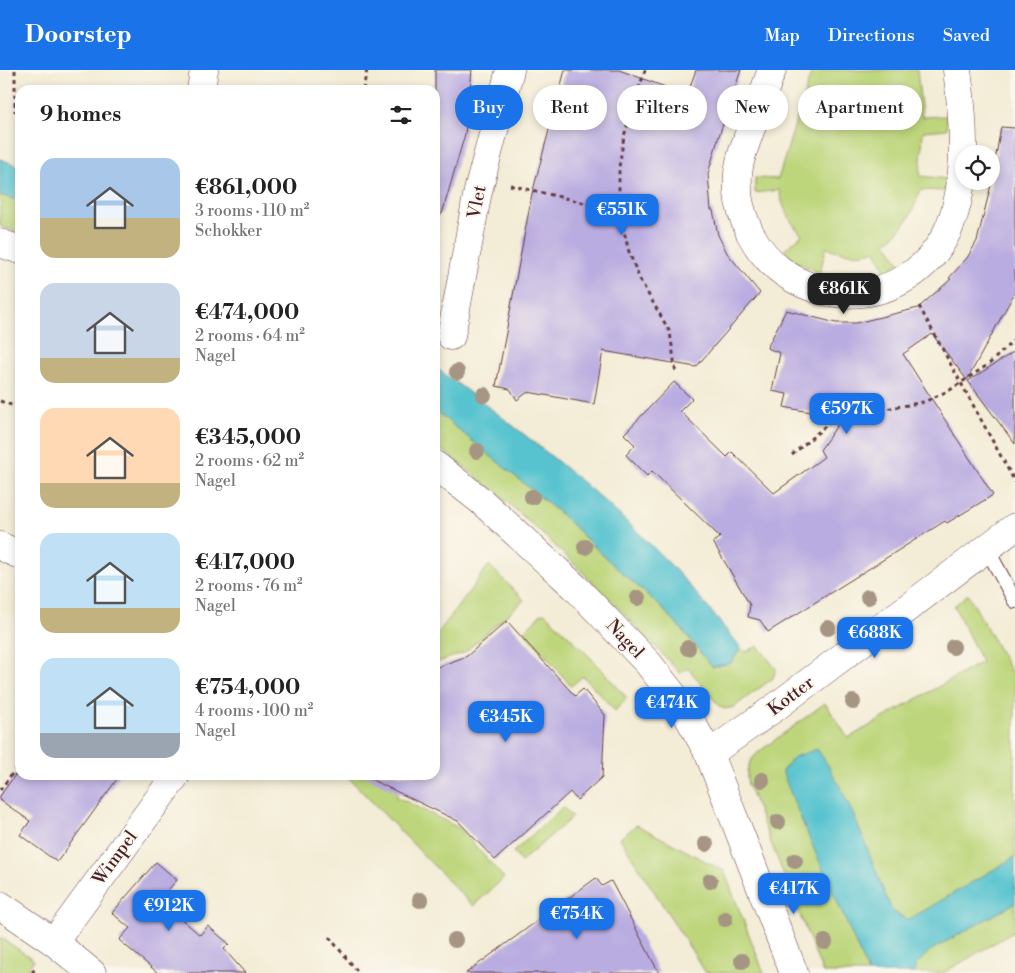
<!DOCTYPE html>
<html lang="en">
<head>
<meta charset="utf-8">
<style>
  body { margin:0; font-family:"Libre Bodoni",serif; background:#f2f2f2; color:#222; height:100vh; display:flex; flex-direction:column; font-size:19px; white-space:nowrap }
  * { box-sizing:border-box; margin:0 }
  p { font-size:16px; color:#767676 }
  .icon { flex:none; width:28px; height:28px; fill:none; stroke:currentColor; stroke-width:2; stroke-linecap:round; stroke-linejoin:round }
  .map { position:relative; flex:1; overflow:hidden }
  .side { position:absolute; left:15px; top:15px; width:425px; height:695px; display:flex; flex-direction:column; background:#fff; border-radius:15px; box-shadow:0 2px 8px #0003 }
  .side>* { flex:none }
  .banner { position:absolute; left:455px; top:15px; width:475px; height:45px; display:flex; gap:10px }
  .controls { position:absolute; left:955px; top:75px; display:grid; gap:10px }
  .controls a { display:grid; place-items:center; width:45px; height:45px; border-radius:50%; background:#fff; box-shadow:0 2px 8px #0003; font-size:25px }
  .price { position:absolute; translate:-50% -42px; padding:0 11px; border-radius:10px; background:#1a73e8; color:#fff; font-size:16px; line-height:32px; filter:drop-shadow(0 1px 2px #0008) }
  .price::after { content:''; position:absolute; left:50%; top:30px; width:15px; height:11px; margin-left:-8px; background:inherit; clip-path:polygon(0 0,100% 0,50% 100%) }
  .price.selected { background:#222; color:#fff }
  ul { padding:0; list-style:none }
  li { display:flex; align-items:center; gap:15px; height:125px; padding:0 25px }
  li span { display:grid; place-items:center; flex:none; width:140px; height:100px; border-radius:15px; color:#555 }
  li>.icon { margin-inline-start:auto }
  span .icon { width:60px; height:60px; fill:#fffc; stroke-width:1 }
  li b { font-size:21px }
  h2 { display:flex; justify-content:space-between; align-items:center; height:60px; padding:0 25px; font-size:21px }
  .tag { padding:0 18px; border-radius:22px; background:#fff; box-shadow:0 2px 8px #0003; font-size:18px; line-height:45px }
  .tag.selected { background:#1a73e8; color:#fff }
  header { display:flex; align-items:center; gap:30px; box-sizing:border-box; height:70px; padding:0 25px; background:#1a73e8; color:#fff }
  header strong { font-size:24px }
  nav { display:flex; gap:28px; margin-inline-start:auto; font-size:18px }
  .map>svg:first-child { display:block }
  .green { fill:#bdd67b; stroke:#847a53 }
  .water { fill:#57c3cf; stroke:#50717d }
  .building { fill:#b9ace0 }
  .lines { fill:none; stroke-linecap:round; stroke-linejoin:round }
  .service-casing { stroke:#633e45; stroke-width:16 }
  .minor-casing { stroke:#633e45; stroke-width:29 }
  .path { stroke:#633e45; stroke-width:3; stroke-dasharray:4 4; stroke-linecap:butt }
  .service { stroke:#fff; stroke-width:14 }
  .minor { stroke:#fff; stroke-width:28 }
  .tree { fill:#a69583 }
  .labels { text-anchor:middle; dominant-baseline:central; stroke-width:4; stroke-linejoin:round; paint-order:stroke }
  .street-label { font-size:18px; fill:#4a1f2b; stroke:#fbf7ec }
</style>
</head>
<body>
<header>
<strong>Doorstep</strong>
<nav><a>Map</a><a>Directions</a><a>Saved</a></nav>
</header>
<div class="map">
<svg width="1015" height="903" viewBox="0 0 1015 903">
  <rect width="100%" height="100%" fill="#fbf7ec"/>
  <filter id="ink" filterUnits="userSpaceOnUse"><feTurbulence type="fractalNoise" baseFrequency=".02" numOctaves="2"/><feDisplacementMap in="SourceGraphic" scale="10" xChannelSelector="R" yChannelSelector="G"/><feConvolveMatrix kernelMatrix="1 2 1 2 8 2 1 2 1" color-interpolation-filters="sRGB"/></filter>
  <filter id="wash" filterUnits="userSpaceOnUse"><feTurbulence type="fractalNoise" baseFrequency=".0096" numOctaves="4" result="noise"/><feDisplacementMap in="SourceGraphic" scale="20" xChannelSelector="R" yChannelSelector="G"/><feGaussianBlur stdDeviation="1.12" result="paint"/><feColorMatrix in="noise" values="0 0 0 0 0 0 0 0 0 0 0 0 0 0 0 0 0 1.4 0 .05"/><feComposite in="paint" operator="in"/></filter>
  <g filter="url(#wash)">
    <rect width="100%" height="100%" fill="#f3ecd6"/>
    <g class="green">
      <path d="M 812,0 L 917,0 L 922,47 L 947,46 L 947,59 L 923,61 L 920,106 L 946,109 L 944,121 L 920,120 C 913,143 906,157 886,172 L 900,193 L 885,201 L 876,180 C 859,187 843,182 826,178 L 820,203 L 794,191 L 783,181 L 802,165 C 789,151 783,138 779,120 L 755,123 L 755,108 L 778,109 Z"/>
      <path d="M 0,125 L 20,131 L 20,163 L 0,156 Z"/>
      <path d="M 435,340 L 562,445 L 611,493 L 659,535 L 683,561 L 731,593 L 741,578 L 745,582 L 758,576 L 776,599 L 773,608 L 734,637 L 725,639 L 720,637 L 688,598 L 680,603 C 604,522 526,441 435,375 Z"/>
      <path d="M 489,495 L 524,530 L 464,583 L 435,593 L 435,567 Z"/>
      <path d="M 968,524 L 1015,609 L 1015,787 L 908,850 L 892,841 L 840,716 L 849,857 L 868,903 L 823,903 L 748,715 C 745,700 748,691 760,681 L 825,633 L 848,668 L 982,592 L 954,536 Z"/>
      <path d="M 545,543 L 594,591 L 627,628 L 615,641 L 583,606 L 571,616 L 524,561 L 541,544 Z"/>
      <path d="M 346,705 L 398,705 L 397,727 L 459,758 L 504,808 L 473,836 Z"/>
      <path d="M 563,737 L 572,747 L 521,792 L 513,782 Z"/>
      <path d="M 637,755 L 724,801 L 764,903 L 706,903 L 620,768 Z"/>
      <path d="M 1015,833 L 1015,861 L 943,903 L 915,903 L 915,896 L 931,880 Z"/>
      <path d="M 0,867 L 34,890 L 25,903 L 0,903 Z"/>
    </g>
    <g class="water">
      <path d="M 0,89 L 20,96 L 20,131 L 0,125 Z"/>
      <path d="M 435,297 C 511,353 587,411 654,478 C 686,509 713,544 741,578 L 731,593 L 712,597 L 683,561 L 659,535 L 611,493 L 562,445 L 435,340 Z"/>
      <path d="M 817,679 C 851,726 869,787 892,841 L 908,850 L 1015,787 L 1015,833 L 931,880 L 915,896 L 915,903 L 868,903 C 840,835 808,770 782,701 L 794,687 Z"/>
    </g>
    <g id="blocks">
      <g class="building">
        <path d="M 435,0 L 472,0 L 465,64 L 442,144 L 435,143 Z"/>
        <path d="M 565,0 L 619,0 L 687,25 L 696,0 L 741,0 L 718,69 L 708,104 L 711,140 L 713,140 L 718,165 L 727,183 L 760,223 L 696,297 L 603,281 L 594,334 L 528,322 L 517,330 L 510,319 L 496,316 L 532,124 Z"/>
        <path d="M 1001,57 L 1015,58 L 1015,222 L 967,310 L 932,264 L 903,284 L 993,425 L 947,453 L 945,451 L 768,562 L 760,550 L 748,547 L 750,535 L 713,472 L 720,467 L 652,401 L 647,406 L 626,385 L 635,375 L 624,364 L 674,312 L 692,329 L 680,341 L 727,387 L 732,382 L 774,423 L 824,387 L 820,380 L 845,344 L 804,341 L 784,337 L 787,324 L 772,321 L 780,283 L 767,278 L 786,240 L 836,253 L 856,253 L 918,238 L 951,209 L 949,208 L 967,188 L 977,171 L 990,119 Z"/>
        <path d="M 1015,281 L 1015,374 L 968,311 Z"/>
        <path d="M 507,551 L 575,626 L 583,619 L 605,645 L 602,707 L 577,730 L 570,722 L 495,790 L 458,751 L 362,705 L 435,705 L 435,598 L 467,586 Z"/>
        <path d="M 15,705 L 120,705 L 57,792 L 20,765 L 30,751 L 0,730 L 0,726 Z"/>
        <path d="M 156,792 L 177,810 L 159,830 L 200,865 L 208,856 L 229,874 L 224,879 L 245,903 L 158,903 L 119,870 L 130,858 L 112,843 Z"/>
        <path d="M 596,808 L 602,816 L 611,811 L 659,903 L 466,903 Z"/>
      </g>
    </g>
  </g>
  <g filter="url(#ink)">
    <use href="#blocks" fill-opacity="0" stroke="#633e45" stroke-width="1"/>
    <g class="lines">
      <g class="service-casing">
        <path id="service" d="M 987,479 L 1015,531"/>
      </g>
      <g class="minor-casing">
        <g id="minor">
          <path d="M 772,0 C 764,20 758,41 750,61 C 746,73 741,84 739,97 C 737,105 738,115 738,123 C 739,137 744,150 750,163 C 790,241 901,245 944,168 C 970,121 964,51 957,0"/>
          <path d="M 201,20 L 204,0"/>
          <path d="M 0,173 L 20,180"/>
          <path d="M 451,266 L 478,121 L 510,0"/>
          <path d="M 435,395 L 480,430 L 575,517 L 648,593 L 684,639 L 709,684 L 794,903"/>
          <path d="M 0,476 L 20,485"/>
          <path d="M 709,684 L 773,639 L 1015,457"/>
          <path d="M 0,835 L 54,872 L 92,903"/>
          <path d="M 54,872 L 176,705"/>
        </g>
      </g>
      <g class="path">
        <path d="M 15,0 L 15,42"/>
        <path d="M 645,0 L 624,66 L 619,97 L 619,141 L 629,182 L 640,210 L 670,262 L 676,304"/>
        <path d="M 363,20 L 367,0"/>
        <path d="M 510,115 L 619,141"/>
        <path d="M 919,236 L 1015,412"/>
        <path d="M 0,331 L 20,338"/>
        <path d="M 18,338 L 20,332"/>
        <path d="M 792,385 L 839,344 L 891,338 L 924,332 L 950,320 L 989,294 L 1015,269"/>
        <path d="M 0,720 L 20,693"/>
        <path d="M 329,867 L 359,903"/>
        <path d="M 32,903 L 36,897"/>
      </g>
      <use href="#service" class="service"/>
      <use href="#minor" class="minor"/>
    </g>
    <g class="tree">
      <circle cx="457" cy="302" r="8"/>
      <circle cx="484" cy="325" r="8"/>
      <circle cx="477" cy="381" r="8"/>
      <circle cx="532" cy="427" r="8"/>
      <circle cx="585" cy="477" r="8"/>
      <circle cx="868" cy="527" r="8"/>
      <circle cx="638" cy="528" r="8"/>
      <circle cx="828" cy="558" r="8"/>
      <circle cx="953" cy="577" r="8"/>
      <circle cx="688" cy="578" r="8"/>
      <circle cx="643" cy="627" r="8"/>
      <circle cx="853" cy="632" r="8"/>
      <circle cx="762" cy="710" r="8"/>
      <circle cx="778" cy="752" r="8"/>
      <circle cx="706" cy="774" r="8"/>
      <circle cx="795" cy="791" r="8"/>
      <circle cx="710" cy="811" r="8"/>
      <circle cx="420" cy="830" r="8"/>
      <circle cx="725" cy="849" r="8"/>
      <circle cx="455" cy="870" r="8"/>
      <circle cx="825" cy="872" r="8"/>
      <circle cx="742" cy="891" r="8"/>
    </g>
  </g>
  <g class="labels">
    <g class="street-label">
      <text transform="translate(477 132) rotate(-79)">Vlet</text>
      <text transform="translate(625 569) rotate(47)">Nagel</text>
      <text transform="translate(791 626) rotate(-37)">Kotter</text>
      <text transform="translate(115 788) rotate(-54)">Wimpel</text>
    </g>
  </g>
</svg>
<div class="controls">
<a><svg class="icon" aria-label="locate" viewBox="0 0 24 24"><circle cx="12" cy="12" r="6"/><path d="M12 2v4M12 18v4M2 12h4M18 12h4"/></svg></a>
</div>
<b class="price" style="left:622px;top:166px">€551K</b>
<b class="price selected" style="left:844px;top:245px">€861K</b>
<b class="price" style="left:847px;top:365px">€597K</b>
<b class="price" style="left:875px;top:589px">€688K</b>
<b class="price" style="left:672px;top:659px">€474K</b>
<b class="price" style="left:506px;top:673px">€345K</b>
<b class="price" style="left:794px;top:845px">€417K</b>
<b class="price" style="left:169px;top:862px">€912K</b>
<b class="price" style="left:577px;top:870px">€754K</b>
<div class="banner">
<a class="tag selected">Buy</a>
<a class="tag">Rent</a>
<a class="tag">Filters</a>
<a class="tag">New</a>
<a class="tag">Apartment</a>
</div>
<section class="side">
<h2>9 homes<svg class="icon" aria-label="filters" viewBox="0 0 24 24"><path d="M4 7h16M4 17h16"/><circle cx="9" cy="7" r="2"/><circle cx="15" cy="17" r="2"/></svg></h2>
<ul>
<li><span style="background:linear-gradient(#a9c7e8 60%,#c2b280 0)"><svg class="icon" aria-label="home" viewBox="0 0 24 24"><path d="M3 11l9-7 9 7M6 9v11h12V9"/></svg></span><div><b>€861,000</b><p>3 rooms · 110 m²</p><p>Schokker</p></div></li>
<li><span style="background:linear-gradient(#c9d6e8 75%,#c2b280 0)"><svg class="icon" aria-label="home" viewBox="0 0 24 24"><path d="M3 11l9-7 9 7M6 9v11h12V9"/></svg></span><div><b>€474,000</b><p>2 rooms · 64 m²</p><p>Nagel</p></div></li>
<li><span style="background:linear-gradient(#ffd9b3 75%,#c2b280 0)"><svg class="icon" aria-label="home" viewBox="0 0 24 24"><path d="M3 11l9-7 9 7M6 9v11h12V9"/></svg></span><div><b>€345,000</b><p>2 rooms · 62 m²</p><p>Nagel</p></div></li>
<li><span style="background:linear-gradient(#bfe0f5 75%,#c2b280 0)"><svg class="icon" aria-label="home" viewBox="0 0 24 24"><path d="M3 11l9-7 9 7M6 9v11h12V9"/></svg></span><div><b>€417,000</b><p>2 rooms · 76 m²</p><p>Nagel</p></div></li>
<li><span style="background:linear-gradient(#bfe0f5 75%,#9aa5b1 0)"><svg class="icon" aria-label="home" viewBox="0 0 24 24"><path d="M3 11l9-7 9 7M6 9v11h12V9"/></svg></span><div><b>€754,000</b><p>4 rooms · 100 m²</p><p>Nagel</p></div></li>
</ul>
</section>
</div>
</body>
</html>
